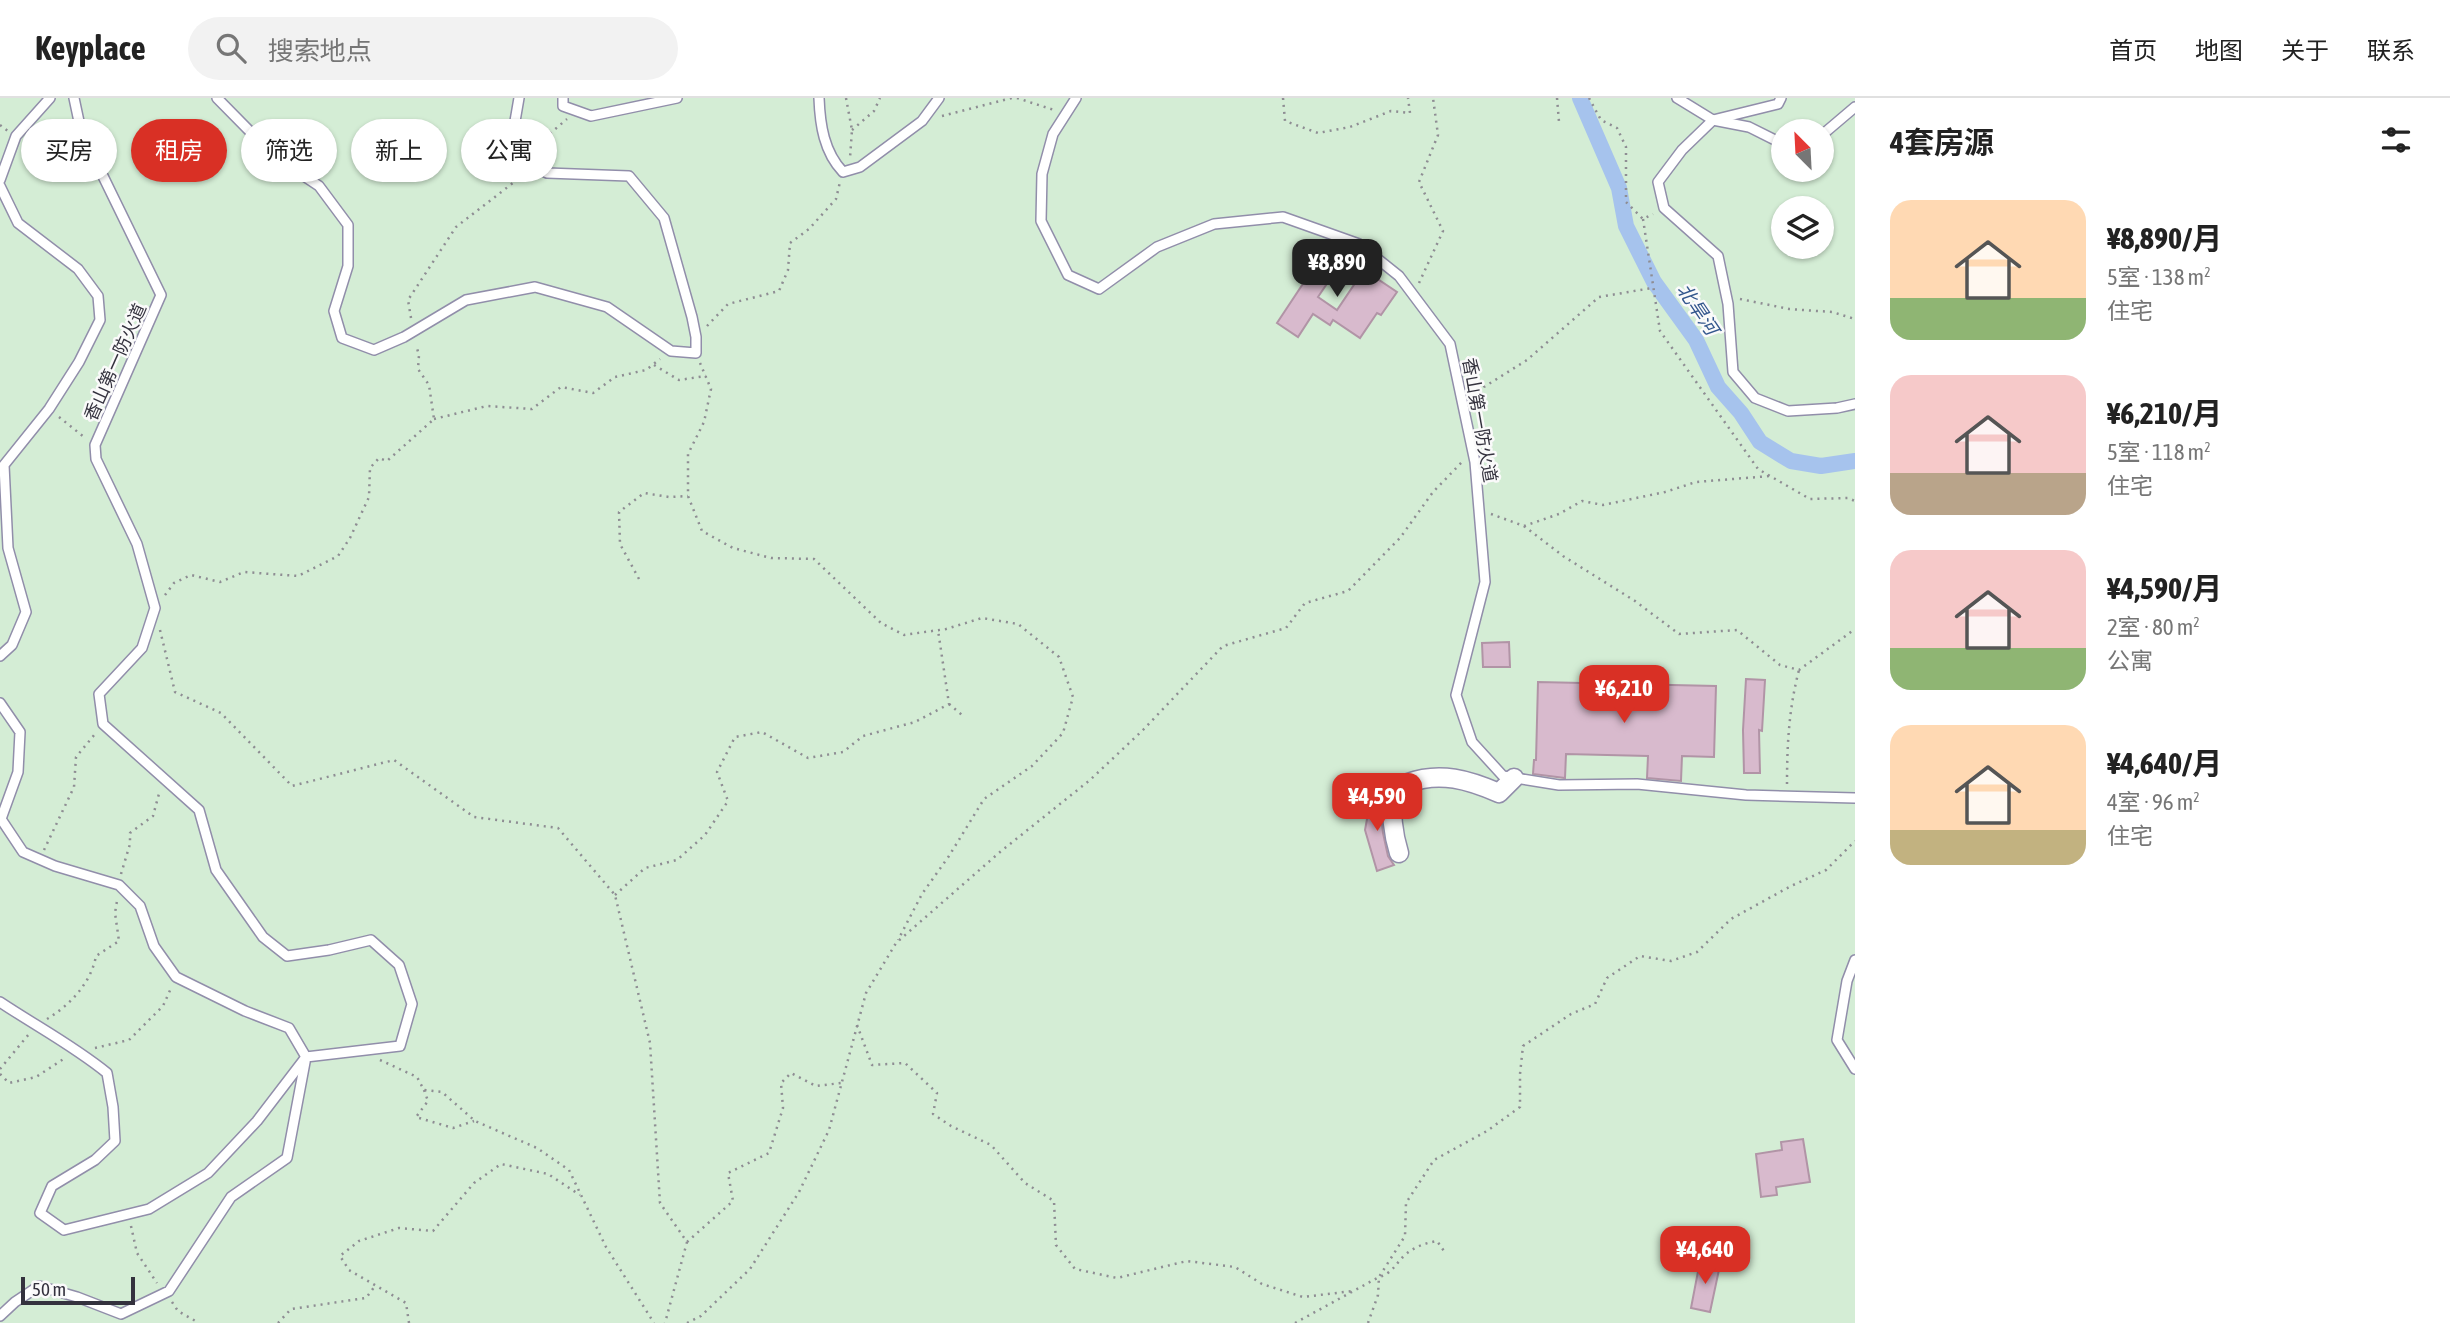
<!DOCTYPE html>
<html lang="zh">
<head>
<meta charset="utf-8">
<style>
  body { margin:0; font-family:"Asap Condensed","Noto Sans SC",sans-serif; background:#f2f2f2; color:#222; height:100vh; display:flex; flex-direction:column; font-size:26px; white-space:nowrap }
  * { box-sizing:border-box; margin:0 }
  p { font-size:23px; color:#767676 }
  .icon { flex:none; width:38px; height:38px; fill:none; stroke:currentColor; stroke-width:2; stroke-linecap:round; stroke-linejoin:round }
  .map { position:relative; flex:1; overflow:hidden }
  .details { display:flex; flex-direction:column; background:#fff; width:595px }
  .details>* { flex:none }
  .banner { position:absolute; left:21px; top:21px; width:665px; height:63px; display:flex; gap:14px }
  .needle { width:46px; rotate:336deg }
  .controls { position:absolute; left:1771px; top:21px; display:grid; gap:14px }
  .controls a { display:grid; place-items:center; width:63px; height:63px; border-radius:50%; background:#fff; box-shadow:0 2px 5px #0004; font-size:35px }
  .scale { position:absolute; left:21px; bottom:18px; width:114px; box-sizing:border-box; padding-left:7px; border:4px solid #34323e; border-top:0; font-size:19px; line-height:24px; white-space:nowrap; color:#34323e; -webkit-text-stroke:5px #fafafa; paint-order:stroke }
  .price { position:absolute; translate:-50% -60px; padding:0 16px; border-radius:14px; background:#d93025; color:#fff; font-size:23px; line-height:46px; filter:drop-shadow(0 2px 4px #0008) }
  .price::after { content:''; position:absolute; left:50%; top:42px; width:21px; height:16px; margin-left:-10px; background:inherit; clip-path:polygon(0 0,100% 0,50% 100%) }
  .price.on { background:#222; color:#fff }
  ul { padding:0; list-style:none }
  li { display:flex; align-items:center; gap:21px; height:175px; padding:0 35px }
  li span { display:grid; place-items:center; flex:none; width:196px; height:140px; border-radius:21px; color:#555 }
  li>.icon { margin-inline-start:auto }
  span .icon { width:84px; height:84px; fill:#fffc; stroke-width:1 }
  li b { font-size:30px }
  h2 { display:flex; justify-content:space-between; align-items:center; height:84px; padding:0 35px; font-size:30px }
  .tag { padding:0 24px; border-radius:32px; background:#fff; box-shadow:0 2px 5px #0004; font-size:24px; line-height:63px }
  .tag.on { background:#d93025; color:#fff }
  header { display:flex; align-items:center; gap:42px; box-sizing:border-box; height:98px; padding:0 35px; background:#fff; border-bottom:2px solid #e0e0e0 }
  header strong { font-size:33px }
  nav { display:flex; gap:38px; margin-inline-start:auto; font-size:24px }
  .search { width:490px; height:63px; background:#f2f2f2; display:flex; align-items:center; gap:18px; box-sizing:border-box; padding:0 24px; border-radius:38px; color:#767676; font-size:26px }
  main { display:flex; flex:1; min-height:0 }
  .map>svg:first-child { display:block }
  .green { fill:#d4edd5; fill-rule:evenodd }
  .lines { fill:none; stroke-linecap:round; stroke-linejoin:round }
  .canal { stroke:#a6c3ed; stroke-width:16 }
  .building { fill:#d8bacd; stroke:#b194a6; stroke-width:2 }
  .service-casing { stroke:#918eaa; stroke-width:12 }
  .minor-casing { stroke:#918eaa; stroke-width:21 }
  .path { stroke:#8e8d93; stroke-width:2.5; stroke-dasharray:2 5; stroke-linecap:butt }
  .service { stroke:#fff; stroke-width:9 }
  .minor { stroke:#fff; stroke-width:18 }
  .labels { text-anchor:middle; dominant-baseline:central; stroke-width:5; stroke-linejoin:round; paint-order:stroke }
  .street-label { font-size:18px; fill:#34323e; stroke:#fafafa }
  .water-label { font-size:19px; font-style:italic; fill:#33578d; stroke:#fafafa }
</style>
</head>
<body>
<header>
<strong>Keyplace</strong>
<div class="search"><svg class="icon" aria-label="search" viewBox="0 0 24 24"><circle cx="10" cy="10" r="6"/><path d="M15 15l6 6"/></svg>搜索地点</div>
<nav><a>首页</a><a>地图</a><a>关于</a><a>联系</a></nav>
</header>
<main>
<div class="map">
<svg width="1855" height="1225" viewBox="0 0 1855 1225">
  <rect width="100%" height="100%" fill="#fafafa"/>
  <path class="green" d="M 0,0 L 1855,0 L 1855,1225 L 0,1225 ZM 1783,33 L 1822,33 L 1822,72 L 1783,72 ZM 1783,110 L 1822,110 L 1822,149 L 1783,149 Z"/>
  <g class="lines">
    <path class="canal" d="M 1580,0 L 1619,90 L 1626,128 L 1654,184 L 1696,242 L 1718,289 L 1741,315 L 1760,344 L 1791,363 L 1821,368 L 1855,363"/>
  </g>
  <g class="building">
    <path d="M 1328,148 L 1345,159 L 1318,199 L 1337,212 L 1364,172 L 1397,194 L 1381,217 L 1377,215 L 1360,240 L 1333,222 L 1330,227 L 1313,216 L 1298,239 L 1277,225 Z"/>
    <path d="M 1509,544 L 1510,569 L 1483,569 L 1482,545 Z"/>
    <path d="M 1746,581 L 1765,582 L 1762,633 L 1759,632 L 1760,675 L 1744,675 L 1743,632 Z"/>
    <path d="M 1538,584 L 1716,588 L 1714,659 L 1682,658 L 1681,683 L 1647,680 L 1648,658 L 1566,656 L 1565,680 L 1533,676 L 1534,662 L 1536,662 Z"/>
    <path d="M 1372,694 L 1383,696 L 1381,717 L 1383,735 L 1388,758 L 1394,767 L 1377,773 L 1365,732 Z"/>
    <path d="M 1803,1041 L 1810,1084 L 1776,1089 L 1777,1097 L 1761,1099 L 1756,1056 L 1782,1052 L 1781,1044 Z"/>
    <path d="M 1700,1163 L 1720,1167 L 1710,1214 L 1691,1210 Z"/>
  </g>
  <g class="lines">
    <g class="service-casing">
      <g id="service">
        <path d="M 217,0 L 274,58 L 319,88 L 348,127 L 348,168 L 334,213 L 342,240 L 374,252 L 404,239 L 466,202 L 535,189 L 607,209 L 671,253 L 696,255 L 696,239 L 692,219 L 664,120 L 629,78 L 547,75 L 521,63 L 514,29 L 519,0"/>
        <path d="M 563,0 L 563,8 L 591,18 L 677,0"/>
        <path d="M 819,0 C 820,27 824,54 843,74 L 860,69 L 922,23 L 939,0"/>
        <path d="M 1076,0 L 1053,36 L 1042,76 L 1041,123 L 1068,177 L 1099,191 L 1157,149 L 1214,126 L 1283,119 L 1359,146 L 1399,178 L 1450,246 L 1475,364 L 1485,484 L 1456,597 L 1472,644 L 1503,678 L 1559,687 L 1637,686 L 1746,697 L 1855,700"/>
        <path d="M 1677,0 L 1713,22 L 1778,6 L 1781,0"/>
        <path d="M 1822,37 L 1855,9"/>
        <path d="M 1783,46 L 1749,29 L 1713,22 L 1682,52 L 1658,84 L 1664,110 L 1718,158 L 1728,206 L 1733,274 L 1755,300 L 1788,313 L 1837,310 L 1855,306"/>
        <path d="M 0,82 L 16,38 L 50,0"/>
        <path d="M 0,88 L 18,125 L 78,171 L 98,198 L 100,222 L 79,264 L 49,311 L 4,367 L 8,450 L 26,514 L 12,547 L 0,558"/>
        <path d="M 0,605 L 20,634 L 18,674 L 1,721 L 23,754 L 55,768 L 119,787 L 140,808 L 154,848 L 176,879 L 245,913 L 289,930 L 306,959 L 257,1023 L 208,1075 L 149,1111 L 64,1132 L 40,1115 L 52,1088 L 95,1062 L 115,1043 L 113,1009 L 107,975 C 74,948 36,928 0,904"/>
        <path d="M 1855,862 L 1847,883 L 1837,942 L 1855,971"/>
        <path d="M 0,1218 L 15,1204 L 39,1188 L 77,1199 L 121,1216 L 169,1193 L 231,1099 L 287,1060 L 306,959 L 400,948 L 412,906 L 399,867 L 371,842 L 329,852 L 287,858 L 263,839 L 216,772 L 199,712 L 103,626 L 99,596 L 142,550 L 155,510 L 137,446 L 96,361 L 95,347 L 161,197 L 81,33 L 74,0"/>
      </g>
    </g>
    <g class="minor-casing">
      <path id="minor" d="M 1399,755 C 1394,739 1389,711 1395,695 C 1398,689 1403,687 1408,685 C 1440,673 1469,682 1499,695 L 1514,680"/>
    </g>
    <g class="path">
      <path d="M 846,0 L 852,32 L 850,60"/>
      <path d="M 1017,0 L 1054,12"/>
      <path d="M 1283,0 L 1285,23 L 1318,35 L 1350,29 L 1391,13 L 1410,15 L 1408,0"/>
      <path d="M 1557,0 L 1559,24"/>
      <path d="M 1589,0 L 1601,22 L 1617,30 L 1626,49 L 1626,104 L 1643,121 L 1653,116"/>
      <path d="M 942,18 L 1012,0"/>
      <path d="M 0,27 L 8,33"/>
      <path d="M 852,32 L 874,13 L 880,0"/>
      <path d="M 535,58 L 540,44 L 567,21"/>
      <path d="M 1643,121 L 1660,233 L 1758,371 L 1810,401 L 1848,400 L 1855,403"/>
      <path d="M 1419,185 L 1443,133 L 1419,84 L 1438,37 L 1433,0"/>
      <path d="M 1740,201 L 1789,211 L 1832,214 L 1855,221"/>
      <path d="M 411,220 L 408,202 L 456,129 L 522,78"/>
      <path d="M 707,228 L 728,206 L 779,193 L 788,172 L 790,145 L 809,131 L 836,101 L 840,84"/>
      <path d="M 700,265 L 711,291 L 704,324 L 688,356 L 688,398 L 702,433 L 733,450 L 771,460 L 814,461 L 881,525 L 904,537 L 946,531 L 982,520 L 1018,526 L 1059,559 L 1073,599 L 1063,635 L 1032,668 L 984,701 L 949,758 L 922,796 L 898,842"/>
      <path d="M 654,267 L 679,282 L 706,278"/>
      <path d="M 1476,309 L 1484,289 L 1527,262 L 1599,199 L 1652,190"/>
      <path d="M 59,319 L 84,339"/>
      <path d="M 434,321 L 487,308 L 532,311 L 561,289 L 593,295 L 615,279 L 646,272 L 660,261"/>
      <path d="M 1491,416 L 1524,428 L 1559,416 L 1582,403 L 1603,407 L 1665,394 L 1696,384 L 1770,378"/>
      <path d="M 1524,428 L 1563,458 L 1635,503 L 1679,536 L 1737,532 L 1780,567 L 1799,572 L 1855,531"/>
      <path d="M 639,481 L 620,446 L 619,414 L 644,395 L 669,399 L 688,398"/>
      <path d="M 165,497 L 174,485 L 191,477 L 220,484 L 244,474 L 298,478 L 338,458 L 350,440 L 369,399 L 370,370 L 379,360 L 387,363 L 434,321 L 429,287 L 418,271 L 419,257 L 416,247"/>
      <path d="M 160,532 L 175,594 L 221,615 L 292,688 L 394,662 L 474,719 L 558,730 L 615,797 L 650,945 L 660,1105 L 687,1144 L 665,1225"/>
      <path d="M 949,606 L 962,617"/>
      <path d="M 1787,686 C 1787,646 1789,610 1799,572"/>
      <path d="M 44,752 L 74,689 L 76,659 L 95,636"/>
      <path d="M 121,776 L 130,746 L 130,735 L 153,718 L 160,692"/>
      <path d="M 615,797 L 645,770 L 677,762 L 705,737 L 728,703 L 717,674 L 735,639 L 762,634 L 808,660 L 843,654 L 863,638 L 915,624 L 949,606 L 938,532"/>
      <path d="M 47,921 C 70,907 91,885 96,858 L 119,843 L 115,815 L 117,803"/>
      <path d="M 857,927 L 872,967 L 905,965 L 937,995 L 933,1016 L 951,1028 L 991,1047 L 1025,1085 L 1054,1103 L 1056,1147 L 1075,1171 L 1117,1180 L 1187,1163 L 1235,1169 L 1262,1186 L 1303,1199 L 1353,1193"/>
      <path d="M 95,950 L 129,942 L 163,908 L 172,888"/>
      <path d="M 380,962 L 417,979 L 424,992 L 442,994 L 475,1023 L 537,1050 L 569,1072 L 606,1149 L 654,1225"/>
      <path d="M 0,971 L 29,936"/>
      <path d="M 0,976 L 9,985 L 36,979 L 65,960"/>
      <path d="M 424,992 L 428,1003 L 416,1019 L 453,1030 L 474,1023"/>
      <path d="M 131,1128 L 137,1155 L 157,1185"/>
      <path d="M 687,1144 L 733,1103 L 728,1075 L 769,1055 L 783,1010 L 781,985 L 791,975 L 816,988 L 841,985"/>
      <path d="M 172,1204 L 178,1213 L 199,1225"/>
      <path d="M 278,1225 L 291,1211 L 366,1200 L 375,1188"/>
      <path d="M 409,1225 L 406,1205 L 349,1172 L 340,1158 L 359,1143 L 399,1130 L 433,1133 L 474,1085 L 501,1066 L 548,1076 L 580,1097"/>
      <path d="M 687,1225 L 701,1218 L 750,1171 L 799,1094 L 829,1032 L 866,895 L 896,845 L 1000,754 L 1090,682 L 1143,632 L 1223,548 L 1286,530 L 1305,505 L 1348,493 L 1400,440 L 1433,394 L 1462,364"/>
      <path d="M 1295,1225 L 1379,1179 C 1393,1175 1395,1166 1405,1157 C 1414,1149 1425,1145 1437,1143 L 1444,1153"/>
      <path d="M 1368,1225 L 1378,1197 L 1379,1179 L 1405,1138 L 1406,1105 L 1434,1062 L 1487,1033 L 1520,1009 L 1520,976 L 1523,948 L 1571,916 L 1595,906 L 1607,880 L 1640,858 L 1671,863 L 1697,854 L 1731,821 L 1791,788 L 1826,772 L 1855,743"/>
    </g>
    <use href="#service" class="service"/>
    <use href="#minor" class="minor"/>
  </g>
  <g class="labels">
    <g class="street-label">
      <text transform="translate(115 264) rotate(-66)">香山第一防火道</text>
      <text transform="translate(1480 322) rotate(80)">香山第一防火道</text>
    </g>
    <g class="water-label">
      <text transform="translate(1698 211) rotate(56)">北旱河</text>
    </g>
  </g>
</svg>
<div class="controls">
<a><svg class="needle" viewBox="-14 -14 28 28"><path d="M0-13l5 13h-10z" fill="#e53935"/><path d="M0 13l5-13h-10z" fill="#767676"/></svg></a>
<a><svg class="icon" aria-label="layers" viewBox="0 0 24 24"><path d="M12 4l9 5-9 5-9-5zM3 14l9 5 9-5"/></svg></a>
</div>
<div class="scale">50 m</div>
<b class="price on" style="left:1337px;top:201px">¥8,890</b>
<b class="price" style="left:1624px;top:627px">¥6,210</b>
<b class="price" style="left:1377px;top:735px">¥4,590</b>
<b class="price" style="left:1705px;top:1188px">¥4,640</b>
<div class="banner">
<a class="tag">买房</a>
<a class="tag on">租房</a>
<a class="tag">筛选</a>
<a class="tag">新上</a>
<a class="tag">公寓</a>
</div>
</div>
<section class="details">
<h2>4套房源<svg class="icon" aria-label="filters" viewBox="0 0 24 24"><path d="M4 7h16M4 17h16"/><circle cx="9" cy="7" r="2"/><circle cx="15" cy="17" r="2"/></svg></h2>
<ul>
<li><span style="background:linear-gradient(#ffd9b3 70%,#8fb573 0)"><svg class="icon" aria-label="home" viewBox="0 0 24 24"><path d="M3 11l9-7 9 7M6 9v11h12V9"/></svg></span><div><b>¥8,890/月</b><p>5室 · 138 m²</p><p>住宅</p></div></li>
<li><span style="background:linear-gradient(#f6c9c9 70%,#b9a48a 0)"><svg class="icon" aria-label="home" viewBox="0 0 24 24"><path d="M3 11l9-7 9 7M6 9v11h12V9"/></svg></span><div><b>¥6,210/月</b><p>5室 · 118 m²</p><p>住宅</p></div></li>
<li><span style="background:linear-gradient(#f6c9c9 70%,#8fb573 0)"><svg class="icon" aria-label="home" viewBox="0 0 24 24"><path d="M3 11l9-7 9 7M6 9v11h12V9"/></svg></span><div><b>¥4,590/月</b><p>2室 · 80 m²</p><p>公寓</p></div></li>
<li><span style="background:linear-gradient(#ffd9b3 75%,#c2b280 0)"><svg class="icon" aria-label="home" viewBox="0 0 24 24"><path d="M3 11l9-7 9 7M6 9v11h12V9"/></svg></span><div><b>¥4,640/月</b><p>4室 · 96 m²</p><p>住宅</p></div></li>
</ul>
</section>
</main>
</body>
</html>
